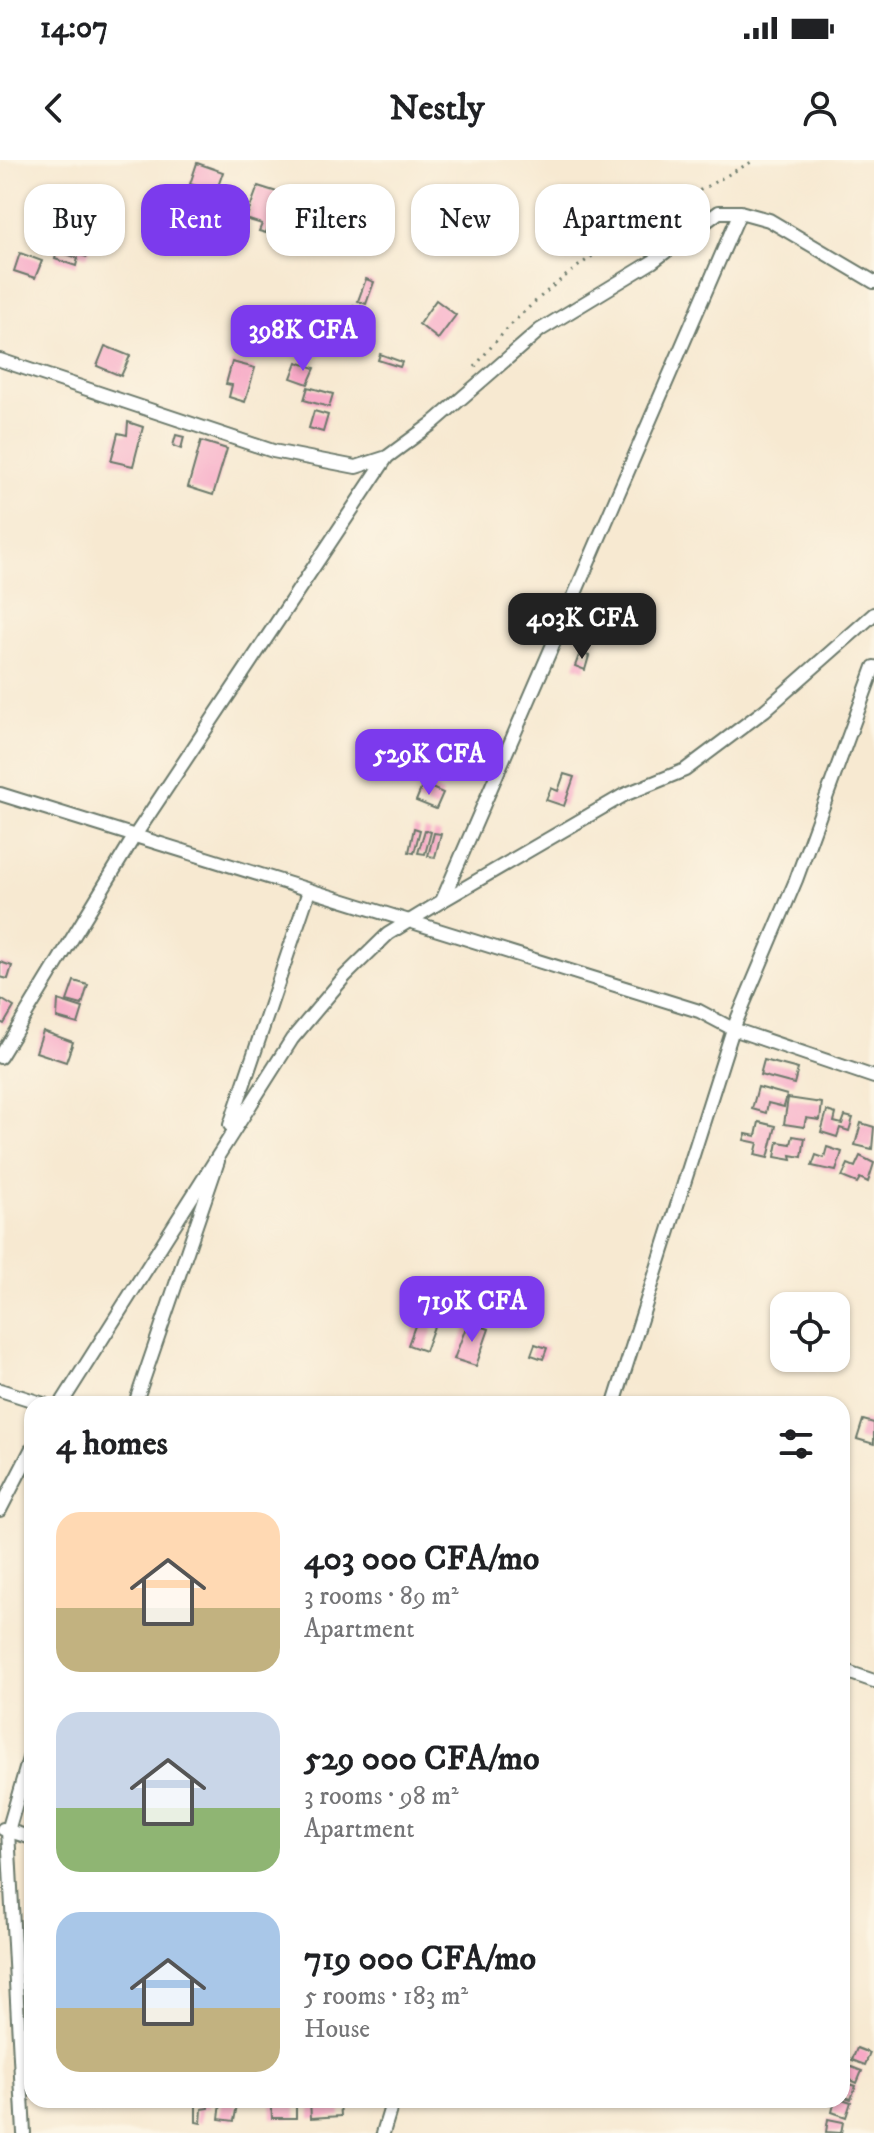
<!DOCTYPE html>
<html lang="en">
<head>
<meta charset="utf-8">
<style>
  body { margin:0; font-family:"IM FELL DW Pica",serif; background:#f2f2f2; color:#202124; height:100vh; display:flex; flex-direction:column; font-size:30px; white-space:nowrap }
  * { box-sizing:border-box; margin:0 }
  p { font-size:26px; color:#757577 }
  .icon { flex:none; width:44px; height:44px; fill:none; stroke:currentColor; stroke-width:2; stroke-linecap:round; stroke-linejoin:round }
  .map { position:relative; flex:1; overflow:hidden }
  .panel { position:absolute; left:24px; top:1236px; width:826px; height:712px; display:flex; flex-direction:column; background:#fff; border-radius:24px; box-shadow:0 2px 6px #0004 }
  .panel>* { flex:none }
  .banner { position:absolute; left:24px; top:24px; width:826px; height:72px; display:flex; gap:16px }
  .buttons { position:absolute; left:770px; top:1132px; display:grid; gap:16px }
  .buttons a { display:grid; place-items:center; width:80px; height:80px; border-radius:16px; background:#fff; box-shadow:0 2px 6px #0004; font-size:40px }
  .price { position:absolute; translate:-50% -68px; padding:0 18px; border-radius:16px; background:#7c3aed; color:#fff; font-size:26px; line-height:52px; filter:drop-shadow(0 2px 4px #0008) }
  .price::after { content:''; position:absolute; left:50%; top:48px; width:24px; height:18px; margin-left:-12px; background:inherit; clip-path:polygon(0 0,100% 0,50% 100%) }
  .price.active { background:#222; color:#fff }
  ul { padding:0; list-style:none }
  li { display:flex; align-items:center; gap:24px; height:200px; padding:0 32px }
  li span { display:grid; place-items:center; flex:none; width:224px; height:160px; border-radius:24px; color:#555 }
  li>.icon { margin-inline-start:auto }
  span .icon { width:96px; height:96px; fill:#fffc; stroke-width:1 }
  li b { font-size:34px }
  h2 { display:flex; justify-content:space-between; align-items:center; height:96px; padding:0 32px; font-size:34px }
  .chip { padding:0 28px; border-radius:24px; background:#fff; box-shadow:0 2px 6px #0004; font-size:28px; line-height:72px }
  .chip.active { background:#7c3aed; color:#fff }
  .status { display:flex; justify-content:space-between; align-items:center; height:56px; padding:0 40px; background:#fff; direction:ltr }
  .status svg { height:22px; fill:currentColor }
  header { display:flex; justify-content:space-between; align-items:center; height:104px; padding:0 32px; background:#fff; font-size:36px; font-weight:700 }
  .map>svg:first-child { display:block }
  .building { fill:#f7a8c6 }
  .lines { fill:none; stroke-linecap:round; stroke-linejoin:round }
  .minor-casing { stroke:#6b796b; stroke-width:16 }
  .path { stroke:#6b796b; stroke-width:3; stroke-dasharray:2 6; stroke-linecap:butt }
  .minor { stroke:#fff; stroke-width:12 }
</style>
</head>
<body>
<div class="status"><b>14:07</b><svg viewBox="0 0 49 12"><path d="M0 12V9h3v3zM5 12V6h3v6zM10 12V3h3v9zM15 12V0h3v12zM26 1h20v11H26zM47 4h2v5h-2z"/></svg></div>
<header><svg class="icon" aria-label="back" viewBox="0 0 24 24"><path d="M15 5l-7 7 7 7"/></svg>Nestly<svg class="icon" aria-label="person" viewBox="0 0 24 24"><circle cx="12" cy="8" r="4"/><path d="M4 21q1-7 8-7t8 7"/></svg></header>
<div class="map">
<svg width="874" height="1973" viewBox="0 0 874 1973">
  <rect width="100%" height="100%" fill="#fcf5e5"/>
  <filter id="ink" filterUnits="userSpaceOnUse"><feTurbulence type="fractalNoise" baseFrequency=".0125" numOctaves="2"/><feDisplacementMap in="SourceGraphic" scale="16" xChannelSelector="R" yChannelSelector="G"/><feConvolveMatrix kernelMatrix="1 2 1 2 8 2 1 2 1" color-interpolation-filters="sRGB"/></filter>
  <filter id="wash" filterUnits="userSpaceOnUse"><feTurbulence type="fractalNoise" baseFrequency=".006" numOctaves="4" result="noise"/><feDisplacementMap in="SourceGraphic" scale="32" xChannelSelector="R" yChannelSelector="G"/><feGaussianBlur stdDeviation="1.8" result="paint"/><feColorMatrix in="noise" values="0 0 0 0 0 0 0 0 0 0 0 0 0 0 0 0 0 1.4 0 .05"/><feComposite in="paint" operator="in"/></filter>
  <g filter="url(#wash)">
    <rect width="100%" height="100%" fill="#f7e9d1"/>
    <g id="blocks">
      <g class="building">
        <path d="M 197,3 L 223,12 L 216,32 L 190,24 Z"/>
        <path d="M 258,26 L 280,33 L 266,73 L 259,71 L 262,64 L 246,59 Z"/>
        <path d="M 56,68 L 93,81 L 87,97 L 50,85 Z"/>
        <path d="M 57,91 L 78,98 L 76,106 L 55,99 Z"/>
        <path d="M 20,93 L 42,101 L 35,118 L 14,111 Z"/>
        <path d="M 366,119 L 374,122 L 366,144 L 358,141 Z"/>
        <path d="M 436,140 L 456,155 L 438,179 L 419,164 Z"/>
        <path d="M 354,146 L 361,148 L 356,166 L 349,164 Z"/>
        <path d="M 105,186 L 130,196 L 121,216 L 97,206 Z"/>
        <path d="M 380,194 L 402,202 L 400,207 L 378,200 Z"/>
        <path d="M 232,202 L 255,208 L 245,242 L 229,237 L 232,225 L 226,224 Z"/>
        <path d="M 297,202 L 315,208 L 308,224 L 291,218 Z"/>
        <path d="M 308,227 L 333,234 L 329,247 L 304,240 Z"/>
        <path d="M 314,251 L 328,255 L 323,272 L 309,268 Z"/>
        <path d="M 128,262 L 143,267 L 133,306 L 111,301 L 118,273 L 127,275 Z"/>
        <path d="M 176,275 L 184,277 L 181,289 L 173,286 Z"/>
        <path d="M 201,281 L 227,289 L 213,335 L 188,327 Z"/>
        <path d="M 580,493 L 589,496 L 585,510 L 575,506 Z"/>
        <path d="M 564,614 L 574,617 L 564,646 L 546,640 L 551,628 L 558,631 Z"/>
        <path d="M 423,624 L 443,633 L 436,649 L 416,641 Z"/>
        <path d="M 414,668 L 420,670 L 414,693 L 409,692 Z"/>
        <path d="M 425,670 L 431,672 L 425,694 L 418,693 Z"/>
        <path d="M 434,673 L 441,674 L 435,697 L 428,696 Z"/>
        <path d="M 0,802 L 12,806 L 8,819 L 0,817 Z"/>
        <path d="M 74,821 L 88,825 L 82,845 L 67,841 Z"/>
        <path d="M 1,839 L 14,847 L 4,864 L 0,862 Z"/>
        <path d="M 58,840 L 83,848 L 78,864 L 57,858 Z"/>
        <path d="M 43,871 L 73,882 L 66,902 L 36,892 Z"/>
        <path d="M 764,900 L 798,909 L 794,924 L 760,915 Z"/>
        <path d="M 758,927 L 787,935 L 784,947 L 768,943 L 766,953 L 752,949 Z"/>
        <path d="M 788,938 L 822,943 L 820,960 L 806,958 L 804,967 L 784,964 Z"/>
        <path d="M 827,951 L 836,954 L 834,962 L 842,964 L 845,956 L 853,958 L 849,971 L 840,968 L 837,977 L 821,972 Z"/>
        <path d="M 759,962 L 776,966 L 768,998 L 755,995 L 758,983 L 744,980 L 746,974 L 756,976 Z"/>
        <path d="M 861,963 L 874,967 L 872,989 L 855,985 Z"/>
        <path d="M 793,976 L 805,978 L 802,997 L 791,995 L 792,1000 L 775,997 L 778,982 L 791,984 Z"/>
        <path d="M 827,987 L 842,992 L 836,1011 L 812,1006 L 816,995 L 824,998 Z"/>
        <path d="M 860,996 L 874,1003 L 868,1022 L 860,1018 L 857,1023 L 842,1017 L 848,1004 L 855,1007 Z"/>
        <path d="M 423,1144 L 440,1150 L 425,1191 L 408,1185 Z"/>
        <path d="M 468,1162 L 489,1169 L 476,1206 L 454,1199 Z"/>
        <path d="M 535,1184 L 547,1188 L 543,1199 L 531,1195 Z"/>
        <path d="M 863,1260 L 874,1263 L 874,1284 L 857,1279 Z"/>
        <path d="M 857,1888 L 870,1893 L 865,1905 L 852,1900 Z"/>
        <path d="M 849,1906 L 862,1911 L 857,1923 L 844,1917 Z"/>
        <path d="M 843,1922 L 856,1926 L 851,1939 L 842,1936 Z"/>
        <path d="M 842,1939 L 851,1942 L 846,1957 L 832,1952 L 835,1940 Z"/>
        <path d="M 196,1940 L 209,1940 L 209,1948 L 202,1949 L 201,1963 L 196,1962 Z"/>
        <path d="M 271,1940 L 296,1940 L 296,1958 L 272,1958 Z"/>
        <path d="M 310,1940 L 340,1940 L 341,1956 L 311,1958 Z"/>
        <path d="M 221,1943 L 237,1945 L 234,1961 L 219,1959 Z"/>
        <path d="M 828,1959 L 843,1962 L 841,1973 L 826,1972 Z"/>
      </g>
    </g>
  </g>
  <g filter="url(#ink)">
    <use href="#blocks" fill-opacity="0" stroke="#6b796b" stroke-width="2"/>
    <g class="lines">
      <g class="minor-casing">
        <g id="minor">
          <path d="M 0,200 L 273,291 L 356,307 L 387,297 L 433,263 L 540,170 L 652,102 L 719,52 L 740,52 L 769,60 L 874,122"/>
          <path d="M 0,634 L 699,851 L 733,869 L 874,917"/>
          <path d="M 442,741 L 740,52"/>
          <path d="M 0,897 L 134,677 L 387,297"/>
          <path d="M 230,965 L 309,731"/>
          <path d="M 0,1230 L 44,1244"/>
          <path d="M 61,1244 L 292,879 L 345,816 L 388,774 L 442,741 L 624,635 L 685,610 L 765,550 L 874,454"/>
          <path d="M 135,1244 L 218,1001"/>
          <path d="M 614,1244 L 733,869 L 796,720 L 874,507"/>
          <path d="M 0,1350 L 32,1288"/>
          <path d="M 842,1510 L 874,1521"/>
          <path d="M 3,1669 L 32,1678"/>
          <path d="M 24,1973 L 8,1671 L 32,1588"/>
          <path d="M 383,1973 L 393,1940"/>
        </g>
      </g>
      <path class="path" d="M 475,207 C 548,110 651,57 755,0"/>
      <use href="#minor" class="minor"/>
    </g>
  </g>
</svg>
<div class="buttons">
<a><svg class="icon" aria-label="locate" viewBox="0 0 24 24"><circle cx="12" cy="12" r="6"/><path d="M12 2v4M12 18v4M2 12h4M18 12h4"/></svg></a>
</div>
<b class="price" style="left:303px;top:213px">398K CFA</b>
<b class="price active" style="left:582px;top:501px">403K CFA</b>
<b class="price" style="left:429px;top:637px">529K CFA</b>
<b class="price" style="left:472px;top:1184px">719K CFA</b>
<div class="banner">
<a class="chip">Buy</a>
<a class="chip active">Rent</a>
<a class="chip">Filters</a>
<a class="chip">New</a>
<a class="chip">Apartment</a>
</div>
<section class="panel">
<h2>4 homes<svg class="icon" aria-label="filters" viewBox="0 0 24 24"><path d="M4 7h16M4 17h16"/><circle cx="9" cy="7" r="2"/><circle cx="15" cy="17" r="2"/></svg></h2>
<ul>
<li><span style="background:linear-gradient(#ffd9b3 60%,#c2b280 0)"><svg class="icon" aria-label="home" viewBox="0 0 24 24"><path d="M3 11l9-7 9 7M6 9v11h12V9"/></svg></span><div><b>403 000 CFA/mo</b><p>3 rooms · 89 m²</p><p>Apartment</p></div></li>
<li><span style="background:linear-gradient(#c9d6e8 60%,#8fb573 0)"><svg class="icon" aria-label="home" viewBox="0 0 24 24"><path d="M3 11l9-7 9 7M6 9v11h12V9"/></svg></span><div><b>529 000 CFA/mo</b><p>3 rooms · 98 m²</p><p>Apartment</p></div></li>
<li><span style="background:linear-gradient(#a9c7e8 60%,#c2b280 0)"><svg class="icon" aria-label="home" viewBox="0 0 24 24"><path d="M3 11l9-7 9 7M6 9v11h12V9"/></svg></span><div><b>719 000 CFA/mo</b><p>5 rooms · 183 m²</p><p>House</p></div></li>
</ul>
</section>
</div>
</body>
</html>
